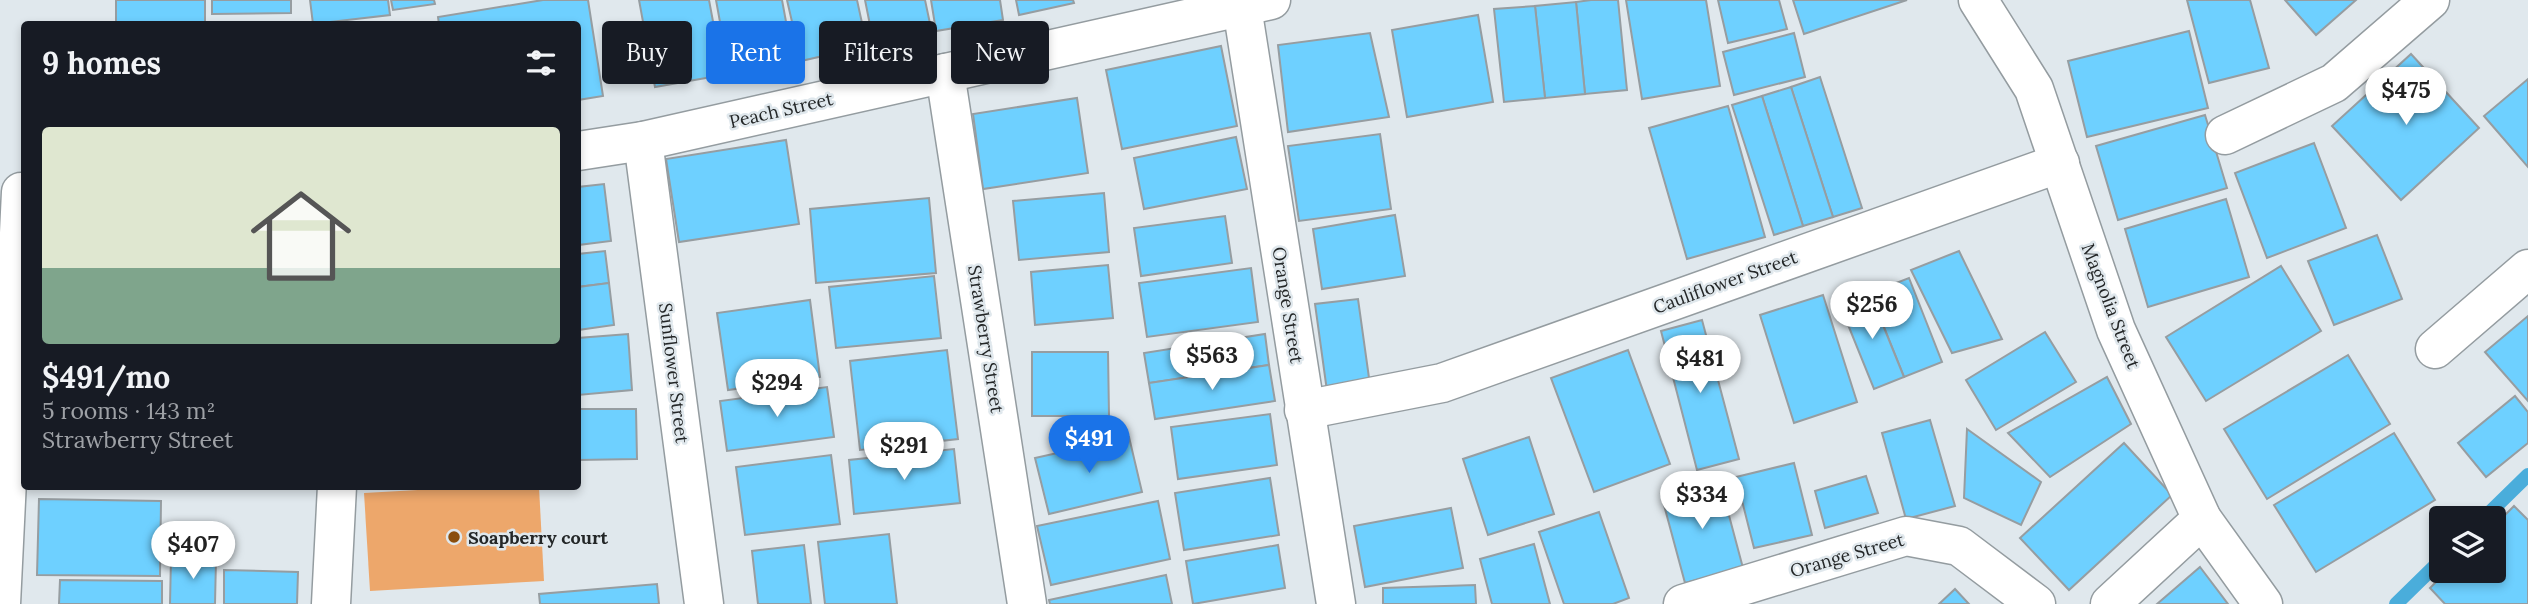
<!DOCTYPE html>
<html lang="en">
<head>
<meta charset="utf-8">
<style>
  body { margin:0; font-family:Lora,serif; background:#242831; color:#f1f3f6; height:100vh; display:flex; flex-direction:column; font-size:26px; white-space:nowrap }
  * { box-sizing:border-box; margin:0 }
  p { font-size:23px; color:#9ea1a6 }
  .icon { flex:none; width:38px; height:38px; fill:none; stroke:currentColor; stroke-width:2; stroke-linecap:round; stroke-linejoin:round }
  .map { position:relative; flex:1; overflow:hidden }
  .side { position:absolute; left:21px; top:21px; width:560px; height:469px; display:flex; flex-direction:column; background:#171b24; border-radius:7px; box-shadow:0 4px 10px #0003 }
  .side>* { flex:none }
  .hud { position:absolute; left:602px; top:21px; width:665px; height:63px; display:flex; gap:14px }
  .tools { position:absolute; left:2429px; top:506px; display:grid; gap:14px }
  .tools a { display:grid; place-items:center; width:77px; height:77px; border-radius:7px; background:#171b24; box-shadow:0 4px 10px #0003; font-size:35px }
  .price { position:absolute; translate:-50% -60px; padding:0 16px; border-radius:24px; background:#fff; color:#222; font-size:23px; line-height:46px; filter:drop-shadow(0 2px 4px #0008) }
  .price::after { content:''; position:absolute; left:50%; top:42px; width:21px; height:16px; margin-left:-10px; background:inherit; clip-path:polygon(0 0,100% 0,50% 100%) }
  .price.active { background:#1a73e8; color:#fff }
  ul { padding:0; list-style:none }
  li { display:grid; align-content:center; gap:14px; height:371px; padding:0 21px }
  li span { display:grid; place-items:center; height:217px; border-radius:7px; color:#555 }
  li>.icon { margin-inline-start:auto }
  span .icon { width:126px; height:126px; fill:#fffc; stroke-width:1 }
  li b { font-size:30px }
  h2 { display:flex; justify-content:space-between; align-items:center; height:84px; padding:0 21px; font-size:30px }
  .tag { padding:0 24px; border-radius:7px; background:#171b24; box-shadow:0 4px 10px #0003; font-size:24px; line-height:63px }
  .tag.active { background:#1a73e8; color:#fff }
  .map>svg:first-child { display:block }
  .green { fill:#eda76b }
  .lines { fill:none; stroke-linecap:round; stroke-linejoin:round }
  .stream { stroke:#4aaddb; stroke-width:14 }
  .building { fill:#6ed0ff; stroke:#969da1; stroke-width:2 }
  .street-casing { stroke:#949ca0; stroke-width:41 }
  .street { stroke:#fff; stroke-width:38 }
  .poi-dot { fill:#8a4e0d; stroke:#e0e8ed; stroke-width:2.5 }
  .labels { text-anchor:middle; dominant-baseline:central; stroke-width:5; stroke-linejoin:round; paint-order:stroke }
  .street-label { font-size:18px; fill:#232627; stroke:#e0e8ed }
  .poi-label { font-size:18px; font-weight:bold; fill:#232627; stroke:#e0e8ed; text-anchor:start }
</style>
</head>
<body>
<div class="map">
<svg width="2528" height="604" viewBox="0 0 2528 604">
  <rect width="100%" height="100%" fill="#e0e8ed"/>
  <path class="green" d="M 471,487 L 539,487 L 544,581 L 370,591 L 364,493 Z"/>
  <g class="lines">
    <g class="stream">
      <path d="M 2484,518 L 2528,475"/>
      <path d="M 2396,604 L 2441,560"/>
    </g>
  </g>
  <g class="building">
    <rect x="116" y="0" width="89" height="22"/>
    <path d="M 212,0 L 291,0 L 291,13 L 212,14 Z"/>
    <path d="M 310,0 L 388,0 L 390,15 L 313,24 Z"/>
    <path d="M 391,0 L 434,0 L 435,4 L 393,10 Z"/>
    <path d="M 543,0 L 588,0 L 603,96 L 578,100 L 578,24 L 439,24 L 438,17 Z"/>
    <path d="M 639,0 L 709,0 L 723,75 L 655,87 Z"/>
    <path d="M 716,0 L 782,0 L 792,54 L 728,66 Z"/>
    <path d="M 787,0 L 857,0 L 867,46 L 801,61 Z"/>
    <path d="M 865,0 L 925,0 L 932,33 L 874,45 Z"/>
    <path d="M 931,0 L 1000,0 L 1003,20 L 936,31 Z"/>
    <path d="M 1016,0 L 1073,0 L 1074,3 L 1019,15 Z"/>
    <path d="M 1591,0 L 1618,0 L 1627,90 L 1585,94 L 1576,2 Z"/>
    <path d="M 1626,0 L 1706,0 L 1720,86 L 1642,99 Z"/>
    <path d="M 1718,0 L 1779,0 L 1787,29 L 1728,43 Z"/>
    <path d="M 1793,0 L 1907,0 L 1804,34 Z"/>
    <path d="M 2187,0 L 2250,0 L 2269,68 L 2209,83 Z"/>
    <path d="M 2285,0 L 2356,0 L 2316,35 Z"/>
    <path d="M 1576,2 L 1585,94 L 1545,98 L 1535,6 Z"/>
    <path d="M 1535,6 L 1545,98 L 1504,102 L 1494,9 Z"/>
    <path d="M 1478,15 L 1493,102 L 1407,117 L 1392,30 Z"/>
    <path d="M 2189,31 L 2208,108 L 2087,137 L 2068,61 Z"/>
    <path d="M 1370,33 L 1389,117 L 1288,132 L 1278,45 Z"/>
    <path d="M 1794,33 L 1805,77 L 1734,95 L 1723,52 Z"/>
    <path d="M 1221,46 L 1237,126 L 1122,149 L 1106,70 Z"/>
    <path d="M 2411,54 L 2479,128 L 2401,200 L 2332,126 Z"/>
    <path d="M 1820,77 L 1862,208 L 1833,217 L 1791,87 Z"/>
    <path d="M 2528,79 L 2528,167 L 2484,116 Z"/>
    <path d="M 1791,87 L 1833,217 L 1803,226 L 1762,96 Z"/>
    <path d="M 1762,96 L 1803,226 L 1774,235 L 1732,105 Z"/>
    <path d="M 1077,98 L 1088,173 L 983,189 L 973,114 Z"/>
    <path d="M 1728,106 L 1765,237 L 1687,259 L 1649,128 Z"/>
    <path d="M 2205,115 L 2227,188 L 2118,220 L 2096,146 Z"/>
    <path d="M 1380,134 L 1391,209 L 1299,221 L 1288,146 Z"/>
    <path d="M 1236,137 L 1247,189 L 1144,209 L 1134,158 Z"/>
    <path d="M 786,140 L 799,224 L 679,242 L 666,159 Z"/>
    <path d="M 2314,143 L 2346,228 L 2267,258 L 2235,173 Z"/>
    <path d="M 604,184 L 611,241 L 578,245 L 578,187 Z"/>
    <path d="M 1104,193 L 1109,252 L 1019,260 L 1013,201 Z"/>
    <path d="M 929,198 L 936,273 L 816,283 L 810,209 Z"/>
    <path d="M 2226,199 L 2249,277 L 2148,307 L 2125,229 Z"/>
    <path d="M 1395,215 L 1405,276 L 1322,289 L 1313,229 Z"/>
    <path d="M 1225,216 L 1232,263 L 1141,276 L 1134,228 Z"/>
    <path d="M 2377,235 L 2402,299 L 2334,325 L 2308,261 Z"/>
    <path d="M 605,251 L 609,283 L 578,287 L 578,254 Z"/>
    <path d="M 1959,251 L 2002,339 L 1952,353 L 1911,270 Z"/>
    <path d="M 1108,265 L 1113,318 L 1035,325 L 1031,272 Z"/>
    <path d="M 2281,266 L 2321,331 L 2206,401 L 2166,337 Z"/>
    <path d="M 1251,268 L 1258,322 L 1147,337 L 1139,283 Z"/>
    <path d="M 934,276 L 941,338 L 836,348 L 829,287 Z"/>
    <path d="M 1909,278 L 1942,362 L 1904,377 L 1870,293 Z"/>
    <path d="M 609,283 L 614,325 L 578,330 L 578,287 Z"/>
    <path d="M 1870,293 L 1904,377 L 1874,389 L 1840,305 Z"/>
    <path d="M 1823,295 L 1857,402 L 1794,423 L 1760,315 Z"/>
    <path d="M 1358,299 L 1370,385 L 1327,391 L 1315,304 Z"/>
    <path d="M 810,300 L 820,377 L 728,390 L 717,313 Z"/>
    <path d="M 2528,316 L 2528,401 L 2485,352 Z"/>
    <path d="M 1702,320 L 1739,459 L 1697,470 L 1661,331 Z"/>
    <path d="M 2045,332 L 2076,382 L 1996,430 L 1966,380 Z"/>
    <path d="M 628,334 L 632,390 L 578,395 L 578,338 Z"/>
    <path d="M 1265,334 L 1269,365 L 1149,383 L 1144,353 Z"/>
    <path d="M 947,350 L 958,439 L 860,450 L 850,361 Z"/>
    <path d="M 1628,350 L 1670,464 L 1594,492 L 1551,378 Z"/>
    <path d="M 1032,352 L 1108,352 L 1109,416 L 1032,416 Z"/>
    <path d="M 2348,355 L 2390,424 L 2267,499 L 2224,429 Z"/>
    <path d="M 1269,365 L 1275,401 L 1155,419 L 1149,383 Z"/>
    <path d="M 2107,377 L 2131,424 L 2050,477 L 2008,433 Z"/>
    <path d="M 827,387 L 834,437 L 727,451 L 720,401 Z"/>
    <path d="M 2515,396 L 2528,412 L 2528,443 L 2486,477 L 2458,443 Z"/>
    <path d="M 578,409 L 636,409 L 637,459 L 578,460 Z"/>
    <path d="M 1270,414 L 1277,465 L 1178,479 L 1171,427 Z"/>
    <path d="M 1930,420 L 1955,506 L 1906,519 L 1882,433 Z"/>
    <path d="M 1967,429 L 2041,482 L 2021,525 L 1964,498 Z"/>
    <path d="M 2394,433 L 2435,500 L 2316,572 L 2274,505 Z"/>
    <path d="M 1129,437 L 1142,492 L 1049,514 L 1035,458 Z"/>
    <path d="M 1529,437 L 1554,514 L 1488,535 L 1463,459 Z"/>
    <path d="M 2124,443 L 2172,495 L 2069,590 L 2020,538 Z"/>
    <path d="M 954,449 L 960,503 L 854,514 L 849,460 Z"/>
    <path d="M 831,455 L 840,524 L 745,535 L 736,467 Z"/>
    <path d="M 1794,463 L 1812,535 L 1754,548 L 1736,477 Z"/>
    <path d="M 1866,476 L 1878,513 L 1825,528 L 1815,491 Z"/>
    <path d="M 1270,478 L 1279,535 L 1184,550 L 1175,493 Z"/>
    <path d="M 1719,478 L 1743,568 L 1685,583 L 1661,494 Z"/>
    <path d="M 39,499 L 161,501 L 160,576 L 37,575 Z"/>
    <path d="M 1158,501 L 1170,559 L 1051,585 L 1037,526 Z"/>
    <path d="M 2514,506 L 2528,520 L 2528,604 L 2445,604 L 2430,588 L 2448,570 L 2494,570 L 2494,526 Z"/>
    <path d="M 1451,508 L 1463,568 L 1365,587 L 1354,526 Z"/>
    <path d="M 1599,512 L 1629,598 L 1613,604 L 1564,604 L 1539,532 Z"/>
    <path d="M 889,534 L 897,604 L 825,604 L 818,542 Z"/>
    <path d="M 1534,544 L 1550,604 L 1492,604 L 1480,559 Z"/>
    <path d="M 804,545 L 811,604 L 758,604 L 752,551 Z"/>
    <path d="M 1278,545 L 1285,588 L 1193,604 L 1186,561 Z"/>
    <path d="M 171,558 L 216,559 L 215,604 L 170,604 Z"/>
    <path d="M 2200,567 L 2228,604 L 2157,604 Z"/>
    <path d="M 224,570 L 298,572 L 297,604 L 224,604 Z"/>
    <path d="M 1166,575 L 1172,604 L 1050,604 L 1049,600 Z"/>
    <path d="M 60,580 L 162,581 L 162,604 L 59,604 Z"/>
    <path d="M 657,584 L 659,604 L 540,604 L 539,594 Z"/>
    <path d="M 1475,585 L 1476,604 L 1383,604 L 1383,588 Z"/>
    <path d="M 1955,589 L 1969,604 L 1939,604 Z"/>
  </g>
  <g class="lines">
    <g class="street-casing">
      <g id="street">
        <path d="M 1978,0 L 2034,89 L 2116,330 L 2202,519 L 2263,604"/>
        <path d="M 1242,7 L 1336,604"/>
        <path d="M 945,73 L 1027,604"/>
        <path d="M 2225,135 L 2334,83 L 2430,0"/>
        <path d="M 643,141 L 704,604"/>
        <path d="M 578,151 L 643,141 L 1271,0"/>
        <path d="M 2435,349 L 2528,269"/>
        <path d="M 1304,410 L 1442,383 L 2060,163"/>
        <path d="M 1,604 L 21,192 L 24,192"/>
        <path d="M 331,604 L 337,486"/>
        <path d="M 1683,604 L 1906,536 L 1959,546 L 2036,604"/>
        <path d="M 2110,604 L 2202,519"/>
      </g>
    </g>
    <use href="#street" class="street"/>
  </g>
  <circle class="poi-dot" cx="454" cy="537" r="7"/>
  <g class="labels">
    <g class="street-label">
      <text transform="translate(781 110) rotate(-13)">Peach Street</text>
      <text transform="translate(1725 282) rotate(-20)">Cauliflower Street</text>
      <text transform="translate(1288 305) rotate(81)">Orange Street</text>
      <text transform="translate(2111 306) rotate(69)">Magnolia Street</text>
      <text transform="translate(986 339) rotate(81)">Strawberry Street</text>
      <text transform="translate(674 373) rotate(83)">Sunflower Street</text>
      <text transform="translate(1847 555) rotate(-16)">Orange Street</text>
    </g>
    <g class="poi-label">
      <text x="468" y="537">Soapberry court</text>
    </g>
  </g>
</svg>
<div class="tools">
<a><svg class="icon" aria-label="layers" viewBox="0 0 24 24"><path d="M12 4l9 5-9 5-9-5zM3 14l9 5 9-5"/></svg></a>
</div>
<b class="price" style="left:2406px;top:127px">$475</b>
<b class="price" style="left:1872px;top:341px">$256</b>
<b class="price" style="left:1212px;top:392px">$563</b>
<b class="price" style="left:1700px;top:395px">$481</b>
<b class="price" style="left:777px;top:419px">$294</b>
<b class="price active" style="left:1089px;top:475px">$491</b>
<b class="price" style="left:904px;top:482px">$291</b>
<b class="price" style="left:1702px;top:531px">$334</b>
<b class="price" style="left:193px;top:581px">$407</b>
<div class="hud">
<a class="tag">Buy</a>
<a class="tag active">Rent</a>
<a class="tag">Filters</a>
<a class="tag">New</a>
</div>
<section class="side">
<h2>9 homes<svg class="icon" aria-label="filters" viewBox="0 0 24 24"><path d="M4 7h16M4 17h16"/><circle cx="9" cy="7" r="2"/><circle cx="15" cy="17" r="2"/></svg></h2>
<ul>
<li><span style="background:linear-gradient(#dfe7d0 65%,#7fa58c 0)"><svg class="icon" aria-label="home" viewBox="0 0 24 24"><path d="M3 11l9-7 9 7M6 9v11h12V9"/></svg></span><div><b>$491/mo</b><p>5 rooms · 143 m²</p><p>Strawberry Street</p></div></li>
</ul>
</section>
</div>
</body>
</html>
